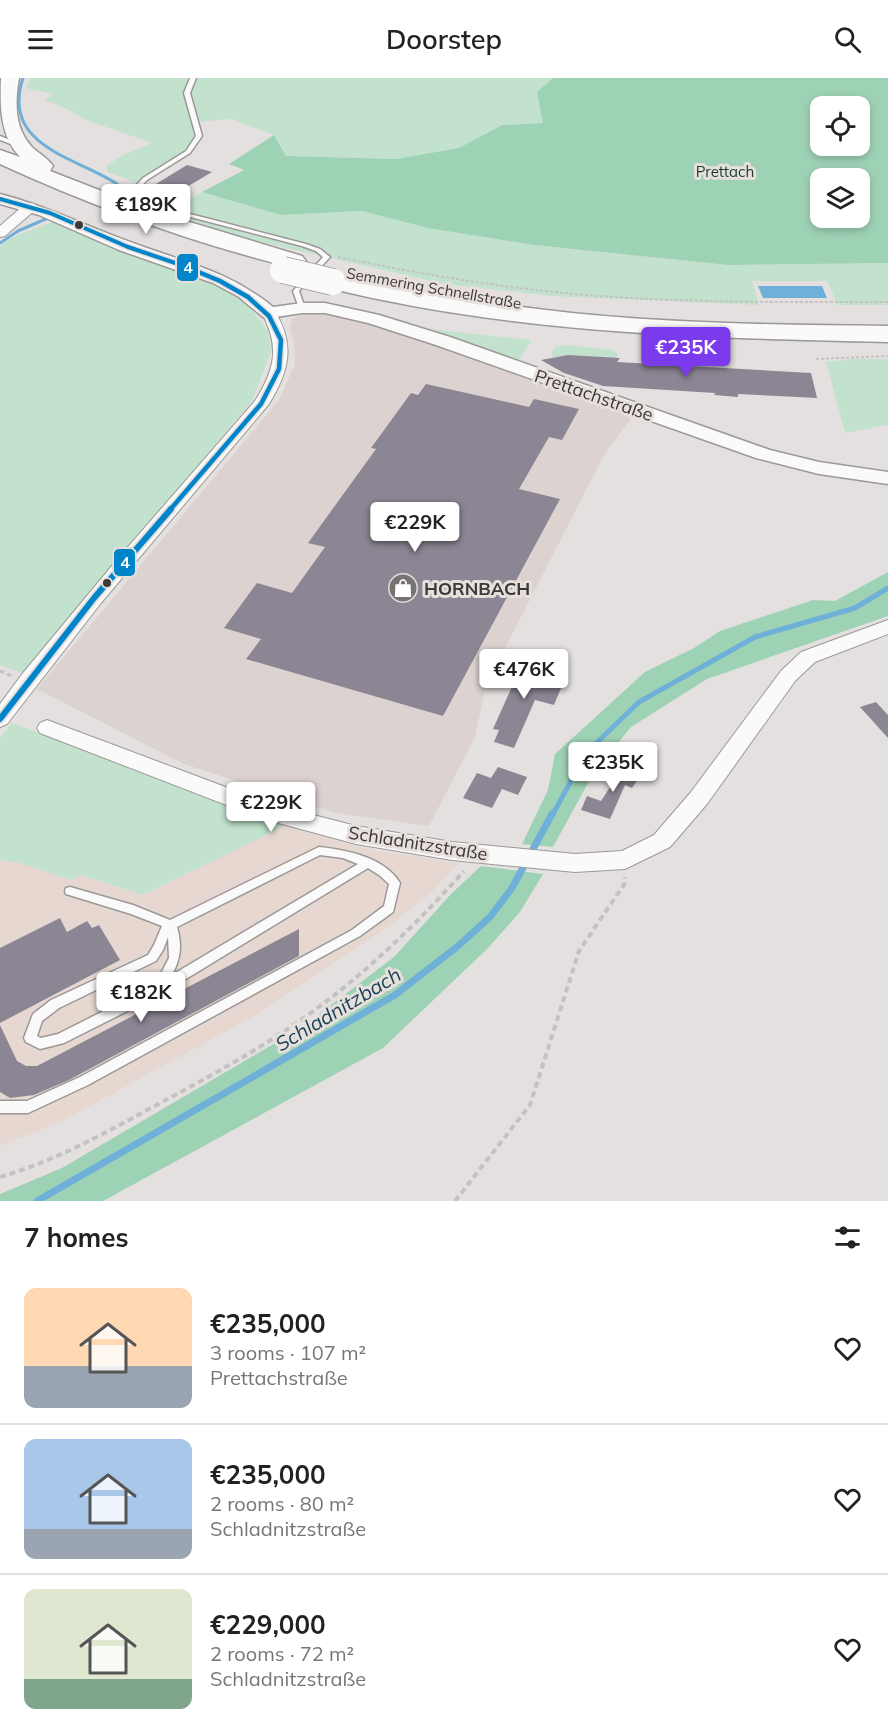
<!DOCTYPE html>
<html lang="en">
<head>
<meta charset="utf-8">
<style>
  body { margin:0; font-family:Mulish,sans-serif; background:#f2f2f2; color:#222; height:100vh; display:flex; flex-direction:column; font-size:22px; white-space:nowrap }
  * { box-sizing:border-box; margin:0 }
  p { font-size:20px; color:#767676 }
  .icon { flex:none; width:33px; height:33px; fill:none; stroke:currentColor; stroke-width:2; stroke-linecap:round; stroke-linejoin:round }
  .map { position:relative; height:1123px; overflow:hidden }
  .panel { display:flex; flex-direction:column; background:#fff; flex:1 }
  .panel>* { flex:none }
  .fabs { position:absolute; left:810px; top:18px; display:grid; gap:12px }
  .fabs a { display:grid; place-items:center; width:60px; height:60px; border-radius:12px; background:#fff; box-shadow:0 3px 9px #0003; font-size:30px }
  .price { position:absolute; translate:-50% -51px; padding:0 14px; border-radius:6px; background:#fff; color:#222; font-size:20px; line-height:39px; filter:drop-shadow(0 2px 3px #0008) }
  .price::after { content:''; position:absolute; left:50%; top:36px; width:18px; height:14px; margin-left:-9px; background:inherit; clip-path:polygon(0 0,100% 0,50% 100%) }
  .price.selected { background:#7c3aed; color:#fff }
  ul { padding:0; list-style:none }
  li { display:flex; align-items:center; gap:18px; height:150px; padding:0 24px }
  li+li { border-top:2px solid #e0e0e0 }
  li span { display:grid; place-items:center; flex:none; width:168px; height:120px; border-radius:12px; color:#555 }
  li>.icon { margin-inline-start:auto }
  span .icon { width:72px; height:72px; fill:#fffc; stroke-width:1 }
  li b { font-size:26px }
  h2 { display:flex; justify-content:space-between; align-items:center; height:72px; padding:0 24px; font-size:26px }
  header { display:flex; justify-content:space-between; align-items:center; height:78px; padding:0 24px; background:#fff; font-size:27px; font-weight:600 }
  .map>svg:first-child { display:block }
  .built { fill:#dcd2cf }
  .industrial { fill:#e6d8d1 }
  .green { fill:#c2e2cd }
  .forest { fill:#9ed2b5; fill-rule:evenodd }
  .water { fill:#6eb0d7 }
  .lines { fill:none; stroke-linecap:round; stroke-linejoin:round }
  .stream-far2 { stroke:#6eb0d7; stroke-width:3 }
  .stream-far1 { stroke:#6eb0d7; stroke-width:5 }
  .stream { stroke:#6eb0d7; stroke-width:7 }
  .building { fill:#8c8593 }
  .service-casing { stroke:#9b9897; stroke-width:3 }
  .minor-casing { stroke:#9b9897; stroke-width:2 }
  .tertiary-casing { stroke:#9b9897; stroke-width:3 }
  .motorway-casing { stroke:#9b9897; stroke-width:3 }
  .path-far2 { stroke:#c3c1c1; stroke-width:2; stroke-dasharray:3 2; stroke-linecap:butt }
  .path-far1 { stroke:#c3c1c1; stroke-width:3; stroke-dasharray:4.5 3; stroke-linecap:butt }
  .path { stroke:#c3c1c1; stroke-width:4; stroke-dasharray:6 4; stroke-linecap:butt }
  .service { fill:#fbfafa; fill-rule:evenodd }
  .minor { fill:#fbfafa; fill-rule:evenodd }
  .tertiary { fill:#fbfafa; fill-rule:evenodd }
  .motorway { fill:#fbfafa; fill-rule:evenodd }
  .motorway-bridge-casing { stroke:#9b9897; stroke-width:28; stroke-linecap:butt }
  .motorway-bridge { stroke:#fbfafa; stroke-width:26 }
  .bus-1-far2-casing { stroke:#e7dfdc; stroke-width:7 }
  .bus-1-far1-casing { stroke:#e7dfdc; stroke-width:8 }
  .bus-1-casing { stroke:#e7dfdc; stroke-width:10 }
  .bus-1-far2 { stroke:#0084ca; stroke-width:4 }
  .bus-1-far1 { stroke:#0084ca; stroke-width:4.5 }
  .bus-1 { stroke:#0084ca; stroke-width:6 }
  .bus-dot { fill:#3b3837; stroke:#e7dfdc; stroke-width:2 }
  .labels { text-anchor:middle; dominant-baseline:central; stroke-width:6; stroke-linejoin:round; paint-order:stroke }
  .far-park-label { font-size:15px; fill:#153f29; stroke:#e7dfdc }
  .far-street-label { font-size:15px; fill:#3b3837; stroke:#e7dfdc }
  .street-label { font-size:18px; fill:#3b3837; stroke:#e7dfdc }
  .poi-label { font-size:18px; font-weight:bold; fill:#3b3837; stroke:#e7dfdc; text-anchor:start }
  .water-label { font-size:20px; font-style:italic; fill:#173f56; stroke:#e7dfdc }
  .line-badge { stroke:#e7dfdc; stroke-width:2 }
  .badge-label { font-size:16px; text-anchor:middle; font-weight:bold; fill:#fff }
</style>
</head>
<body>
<header><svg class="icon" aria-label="menu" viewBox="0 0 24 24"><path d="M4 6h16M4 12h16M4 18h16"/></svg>Doorstep<svg class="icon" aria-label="search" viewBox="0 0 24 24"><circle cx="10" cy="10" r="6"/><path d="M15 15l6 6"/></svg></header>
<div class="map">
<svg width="888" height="1123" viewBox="0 0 888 1123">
  <rect width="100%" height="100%" fill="#e4e0df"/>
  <path class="built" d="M 303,236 L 326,236 L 359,242 L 634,336 L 603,379 L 486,607 L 475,659 L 429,748 L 335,735 L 184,686 L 37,611 L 279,322 L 295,286 L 294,266 L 290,249 L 292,241 Z"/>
  <path class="industrial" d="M 284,748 L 371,772 L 458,785 L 435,811 L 387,850 L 247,942 L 62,1043 L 0,1068 L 0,782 L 20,785 L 71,802 L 81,797 L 143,817 Z"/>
  <g class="green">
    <path d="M 30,0 L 553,0 L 537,14 L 544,45 L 502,47 L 460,70 L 396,81 L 286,78 L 274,57 L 231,41 L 196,44 L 199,58 L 188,74 L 140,106 L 108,94 L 106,88 L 125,76 L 152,65 L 86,42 L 68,31 L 45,22 L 53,16 L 26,10 Z"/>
    <path d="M 202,114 L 281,137 L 362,133 L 428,150 L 534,167 L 728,187 L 888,185 L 888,227 L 838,227 L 827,203 L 752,203 L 759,227 L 552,218 L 444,206 L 243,160 L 165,135 Z"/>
    <path d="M 55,143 L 204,200 L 246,224 L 268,253 L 271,274 L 252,323 L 22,595 L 0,587 L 0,168 L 13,159 Z"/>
    <path d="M 428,251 L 532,262 L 518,283 L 426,253 Z"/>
    <path d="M 567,267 L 613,272 L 618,276 L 616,280 L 568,277 L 553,279 L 551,276 L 555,269 Z"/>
    <path d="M 851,281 L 888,281 L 888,347 L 845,355 L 826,284 Z"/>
    <path d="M 12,645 L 189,709 L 284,748 L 143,817 L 81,797 L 71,802 L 20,785 L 0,782 L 0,660 Z"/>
  </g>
  <g class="forest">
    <path d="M 553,0 L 888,0 L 888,185 L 728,187 L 534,167 L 428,150 L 362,133 L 281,137 L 202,114 L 244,92 L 229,86 L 274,57 L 286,78 L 396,81 L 459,70 L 502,47 L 543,45 L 537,14 ZM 860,28 L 860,68 L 820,68 L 820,28 ZM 860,100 L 860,140 L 820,140 L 820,100 Z"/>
    <path d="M 888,494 L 888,538 L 707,601 L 631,649 L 594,694 L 553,769 L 522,766 L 548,712 L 555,676 L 645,594 L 694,570 L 720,553 L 813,522 L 835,523 Z"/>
    <path d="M 481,788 L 543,796 L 520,834 L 487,871 L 383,970 L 103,1123 L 0,1123 L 0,1116 L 62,1090 L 301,950 L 394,879 L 452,815 Z"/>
  </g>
  <path class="water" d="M 758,208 L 822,208 L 827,220 L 763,220 Z"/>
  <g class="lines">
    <g class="stream-far2">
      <path d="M 23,0 C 0,69 79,80 117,106 L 113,111"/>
      <path d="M 0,165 L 18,153 L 48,140"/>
    </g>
    <path class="stream-far1" d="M 552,738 L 586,675 L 639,624 L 755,559 L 855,530 L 888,510"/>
    <path class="stream" d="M 37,1123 L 395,917 L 458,868 L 490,839 L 512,810 L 552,736"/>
  </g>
  <g class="building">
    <path d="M 187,87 L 212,94 L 175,116 L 151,109 Z"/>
    <path d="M 568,277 L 620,280 L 617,284 L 811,295 L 817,320 L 738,316 L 738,319 L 714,317 L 715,315 L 603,308 L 564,295 L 541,282 Z"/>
    <path d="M 426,306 L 529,329 L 534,321 L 579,331 L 562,362 L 549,359 L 519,411 L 560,421 L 443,638 L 246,581 L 261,561 L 224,550 L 257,505 L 292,515 L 325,469 L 308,465 L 376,371 L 371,370 L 411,315 L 418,317 Z"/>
    <path d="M 527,575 L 545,580 L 537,598 L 563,605 L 554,627 L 535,622 L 514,670 L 494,664 L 499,652 L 493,651 Z"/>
    <path d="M 876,624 L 888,637 L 888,660 L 860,629 Z"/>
    <path d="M 628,682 L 635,686 L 633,691 L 642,695 L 632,710 L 625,707 L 610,741 L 581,732 L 587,718 L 601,723 Z"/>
    <path d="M 498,689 L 527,699 L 518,717 L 502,711 L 492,730 L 463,720 L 477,695 L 491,700 Z"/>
    <path d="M 60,840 L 67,854 L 87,843 L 92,850 L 99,847 L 120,882 L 0,945 L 0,870 Z"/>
    <path d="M 299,851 L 299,878 L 69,1002 L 34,1017 L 10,1020 L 0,1014 L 0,947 L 17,983 L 26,988 L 37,988 Z"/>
  </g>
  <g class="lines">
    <g class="service-casing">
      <g id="service">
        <path d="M 190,0 L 196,0 L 190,15 L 202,58 L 190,75 L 147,102 L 136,114 L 145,122 L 171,131 L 306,166 L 320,171 L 330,179 L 299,213 L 305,230 L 304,231 L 302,232 L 299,230 L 293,213 L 323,179 L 316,173 L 302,168 L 167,133 L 141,124 L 130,114 L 143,100 L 186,73 L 196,58 L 184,15 Z"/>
        <path d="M 0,58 L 18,65 L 19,66 L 16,68 L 0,62 Z"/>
        <path d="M 319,769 C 347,772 384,779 400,805 L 393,834 L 360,858 L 88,1007 L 28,1035 L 0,1035 L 0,1023 L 27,1023 L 80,999 L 352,852 L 384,828 L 389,806 L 379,797 L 368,790 L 163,915 L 64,965 L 40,971 L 26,964 L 24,960 L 33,936 L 51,922 L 148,877 L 154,867 L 162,848 L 131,836 L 66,816 L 65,813 L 66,810 L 70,809 L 133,827 L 170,842 ZM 320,777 L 343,780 L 358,786 L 172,897 C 181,880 182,867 177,849 ZM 168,859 L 169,880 L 155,907 L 58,956 L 41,960 L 37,958 L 42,943 L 59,930 L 156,883 L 163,872 Z"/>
      </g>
    </g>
    <g class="minor-casing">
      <g id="minor">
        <path d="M 30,125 L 35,126 L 36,129 L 35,132 L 5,158 L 0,159 L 0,148 L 25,126 Z"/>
        <path d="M 269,231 L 274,232 C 296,266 289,294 269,326 L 101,525 L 7,646 L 0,649 L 0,626 L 23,595 L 121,477 L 255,323 C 275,291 280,270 262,235 Z"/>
        <path d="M 888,542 L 888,556 L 815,584 L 795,603 L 707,726 L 670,769 L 625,791 L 575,794 L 452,782 L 356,766 L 260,740 L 40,655 L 37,650 L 40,645 L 47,642 L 271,726 L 356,748 L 452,764 L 575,776 L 622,773 L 654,757 L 691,714 L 781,593 L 801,574 Z"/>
      </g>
    </g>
    <g class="tertiary-casing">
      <path id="tertiary" d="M 0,116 C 47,128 88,149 133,165 C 184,184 229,193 273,229 L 302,225 L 325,225 L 379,237 L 450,259 L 770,372 L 819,384 L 888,394 L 888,406 L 819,396 L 756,380 L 436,267 L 368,245 L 325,235 L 302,235 L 269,240 L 263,239 L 239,219 L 213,205 L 119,172 L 39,137 L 0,126 Z"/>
    </g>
    <g class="motorway-casing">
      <g id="motorway">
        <path d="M 1,0 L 19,0 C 15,24 14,50 32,69 C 39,76 48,80 53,88 L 50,93 L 153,133 L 302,178 L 306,183 L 302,188 L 294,190 C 193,165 94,129 0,86 L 0,72 L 20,79 C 0,58 0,29 1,0 Z"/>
        <path d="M 333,197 C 419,213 506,229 593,237 C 691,246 790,247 888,248 L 888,264 C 699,260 509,255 325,209 L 321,204 L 325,199 Z"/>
      </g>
    </g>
    <g class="path-far2">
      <path d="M 338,179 C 420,196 502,210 586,217 C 686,225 788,224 888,224"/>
      <path d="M 816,281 L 888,278"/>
    </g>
    <path class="path-far1" d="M 0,593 L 12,598"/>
    <g class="path">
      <path d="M 0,1099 C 55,1083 103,1056 153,1029 C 201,1003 250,977 295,946 C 358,903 413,850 464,793"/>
      <path d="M 455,1123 L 530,1027 L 579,873 L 625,805 L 625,799"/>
    </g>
    <use href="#service" class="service"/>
    <use href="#minor" class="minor"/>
    <use href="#tertiary" class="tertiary"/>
    <use href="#motorway" class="motorway"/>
    <g class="motorway-bridge-casing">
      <path id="motorway-bridge" d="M 283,192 L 333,204"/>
    </g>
    <use href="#motorway-bridge" class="motorway-bridge"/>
    <g class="bus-1-far2-casing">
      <path id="bus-1-far2" d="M 0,121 L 50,135 L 128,169 L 193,191"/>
    </g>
    <g class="bus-1-far1-casing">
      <path id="bus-1-far1" d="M 169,433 L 261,326 L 279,291 L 281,262 L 269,238 L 248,219 L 220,203 L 189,190"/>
    </g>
    <g class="bus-1-casing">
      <path id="bus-1" d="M 0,641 L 94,520 L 171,431"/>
    </g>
    <use href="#bus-1-far2" class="bus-1-far2"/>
    <use href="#bus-1-far1" class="bus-1-far1"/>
    <use href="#bus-1" class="bus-1"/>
  </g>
  <defs>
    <g id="shop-disc" transform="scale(1.5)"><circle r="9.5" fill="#767372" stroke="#e7dfdc"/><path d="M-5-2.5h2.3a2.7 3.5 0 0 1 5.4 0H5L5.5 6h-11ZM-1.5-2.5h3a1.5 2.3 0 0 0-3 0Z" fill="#fff"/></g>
  </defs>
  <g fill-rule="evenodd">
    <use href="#shop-disc" x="403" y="510"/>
  </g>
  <g class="bus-dot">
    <circle cx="79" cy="147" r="5"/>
    <circle cx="107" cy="505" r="5"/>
  </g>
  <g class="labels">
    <g class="far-park-label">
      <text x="725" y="93">Prettach</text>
    </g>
    <g class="far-street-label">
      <text transform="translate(434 210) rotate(10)">Semmering Schnellstraße</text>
    </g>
    <g class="street-label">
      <text transform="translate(594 317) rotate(19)">Prettachstraße</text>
      <text transform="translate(418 765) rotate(9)">Schladnitzstraße</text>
    </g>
    <g class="poi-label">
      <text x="424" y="510">HORNBACH</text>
    </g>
    <g class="water-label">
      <text transform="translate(338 931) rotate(-31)">Schladnitzbach</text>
    </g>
  </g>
  <g class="line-badge">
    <rect x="176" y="175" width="23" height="29" rx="6" fill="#0084ca"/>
    <rect x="113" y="470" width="23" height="29" rx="6" fill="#0084ca"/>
  </g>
  <g class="badge-label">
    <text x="188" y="195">4</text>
    <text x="125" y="490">4</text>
  </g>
</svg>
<div class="fabs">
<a><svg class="icon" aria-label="locate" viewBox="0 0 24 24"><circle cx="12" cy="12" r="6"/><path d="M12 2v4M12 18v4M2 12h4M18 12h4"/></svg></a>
<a><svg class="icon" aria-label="layers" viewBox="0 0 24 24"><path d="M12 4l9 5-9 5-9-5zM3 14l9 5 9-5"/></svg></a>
</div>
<b class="price" style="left:146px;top:157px">€189K</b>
<b class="price selected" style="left:686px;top:300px">€235K</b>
<b class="price" style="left:415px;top:475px">€229K</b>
<b class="price" style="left:524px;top:622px">€476K</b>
<b class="price" style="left:613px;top:715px">€235K</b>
<b class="price" style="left:271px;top:755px">€229K</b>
<b class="price" style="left:141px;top:945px">€182K</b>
</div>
<section class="panel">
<h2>7 homes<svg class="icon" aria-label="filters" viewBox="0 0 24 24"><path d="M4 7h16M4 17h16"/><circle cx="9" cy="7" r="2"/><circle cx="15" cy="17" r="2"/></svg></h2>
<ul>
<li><span style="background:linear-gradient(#ffd9b3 65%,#9aa5b1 0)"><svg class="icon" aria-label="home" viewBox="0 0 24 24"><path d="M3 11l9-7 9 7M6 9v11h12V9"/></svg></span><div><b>€235,000</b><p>3 rooms · 107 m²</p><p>Prettachstraße</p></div><svg class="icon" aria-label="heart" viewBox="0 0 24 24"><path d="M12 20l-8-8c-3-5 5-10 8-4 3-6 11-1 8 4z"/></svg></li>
<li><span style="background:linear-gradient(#a9c7e8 75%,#9aa5b1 0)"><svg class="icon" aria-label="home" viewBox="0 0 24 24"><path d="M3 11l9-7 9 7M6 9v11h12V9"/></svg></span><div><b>€235,000</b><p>2 rooms · 80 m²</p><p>Schladnitzstraße</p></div><svg class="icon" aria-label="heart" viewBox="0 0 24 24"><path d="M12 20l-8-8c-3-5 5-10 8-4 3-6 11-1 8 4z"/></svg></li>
<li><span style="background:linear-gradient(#dfe7d0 75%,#7fa58c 0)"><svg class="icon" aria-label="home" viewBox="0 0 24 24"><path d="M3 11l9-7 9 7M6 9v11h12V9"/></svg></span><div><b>€229,000</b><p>2 rooms · 72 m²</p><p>Schladnitzstraße</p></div><svg class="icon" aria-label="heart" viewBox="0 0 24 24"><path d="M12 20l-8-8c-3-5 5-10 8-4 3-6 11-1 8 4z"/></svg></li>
</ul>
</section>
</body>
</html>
